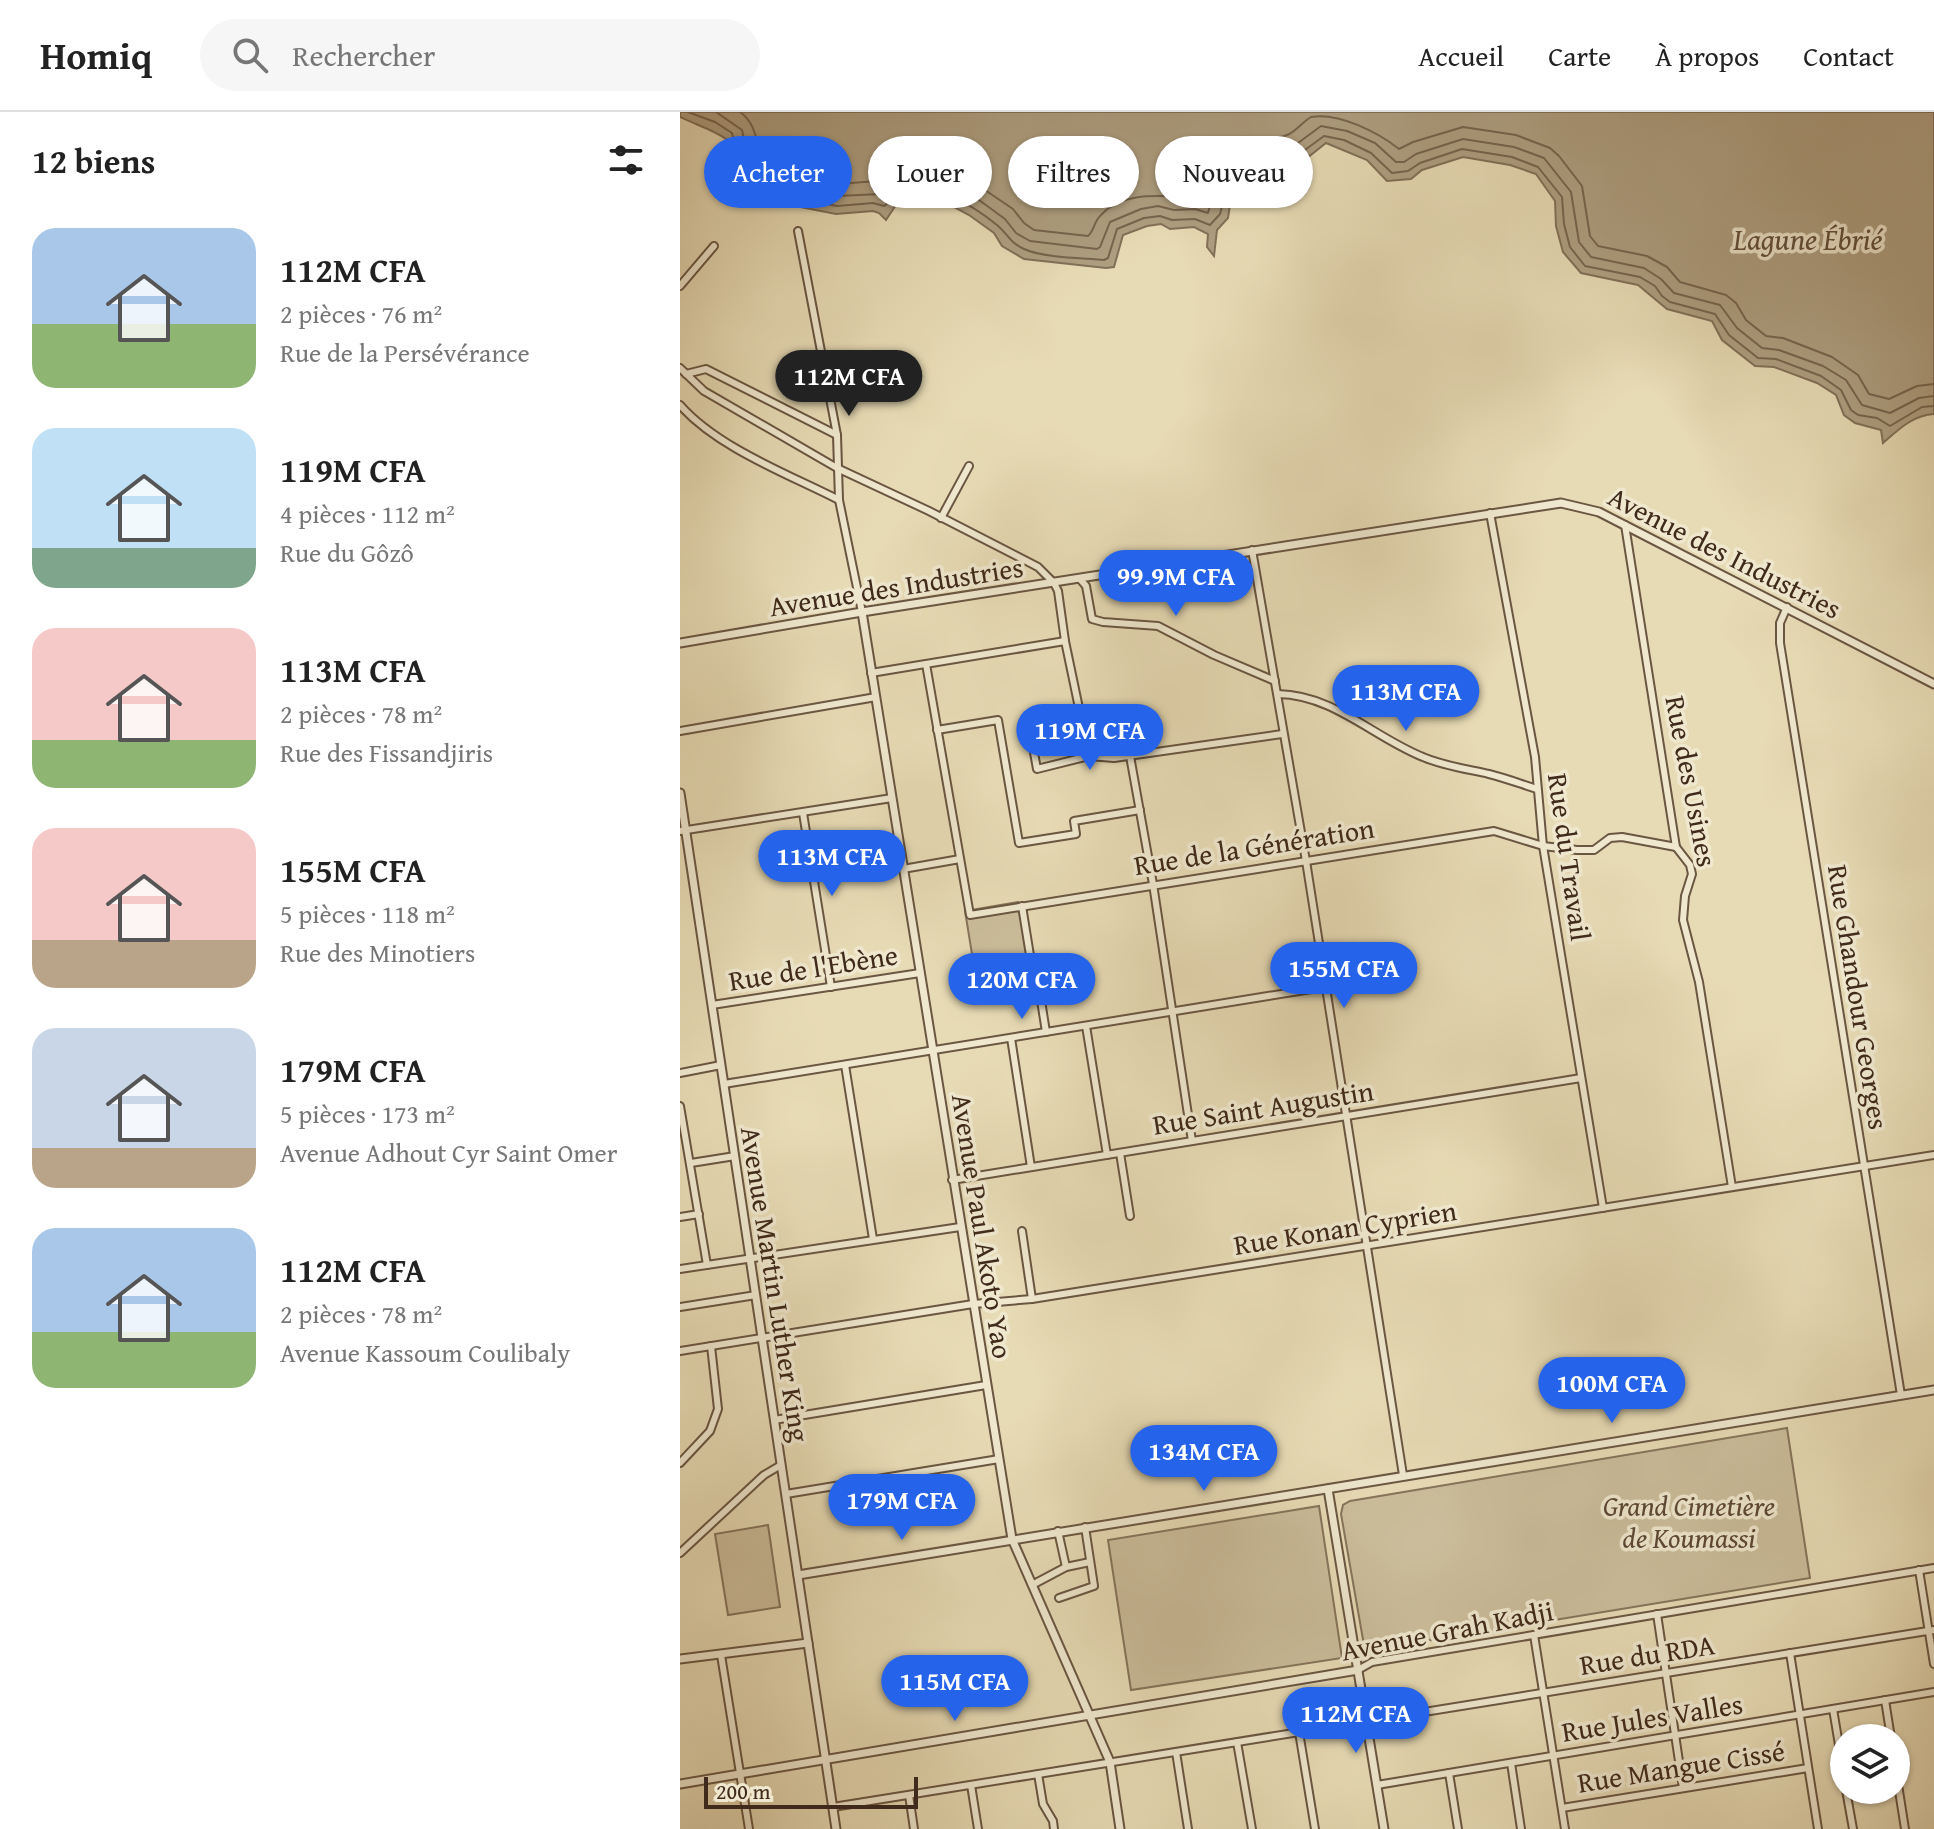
<!DOCTYPE html>
<html lang="fr">
<head>
<meta charset="utf-8">
<style>
  body { margin:0; font-family:"Gentium Book Plus",serif; background:#f6f6f6; color:#222; height:100vh; display:flex; flex-direction:column; font-size:30px; white-space:nowrap }
  * { box-sizing:border-box; margin:0 }
  p { font-size:26px; color:#767676 }
  .icon { flex:none; width:44px; height:44px; fill:none; stroke:currentColor; stroke-width:2; stroke-linecap:round; stroke-linejoin:round }
  .map { position:relative; flex:1; overflow:hidden }
  .details { display:flex; flex-direction:column; background:#fff; width:680px }
  .details>* { flex:none }
  .hud { position:absolute; left:24px; top:24px; width:760px; height:72px; display:flex; gap:16px }
  .controls { position:absolute; left:1150px; top:1612px; display:grid; gap:16px }
  .controls a { display:grid; place-items:center; width:80px; height:80px; border-radius:50%; background:#fff; box-shadow:0 2px 6px #0004; font-size:40px }
  .scale { position:absolute; left:24px; bottom:20px; width:214px; box-sizing:border-box; padding-left:8px; border:4px solid #402a1b; border-top:0; font-size:22px; line-height:28px; white-space:nowrap; color:#402a1b; -webkit-text-stroke:6px #efe8cf; paint-order:stroke }
  .price { position:absolute; translate:-50% -68px; padding:0 18px; border-radius:28px; background:#2563eb; color:#fff; font-size:26px; line-height:52px; filter:drop-shadow(0 2px 4px #0008) }
  .price::after { content:''; position:absolute; left:50%; top:48px; width:24px; height:18px; margin-left:-12px; background:inherit; clip-path:polygon(0 0,100% 0,50% 100%) }
  .price.on { background:#222; color:#fff }
  ul { padding:0; list-style:none }
  li { display:flex; align-items:center; gap:24px; height:200px; padding:0 32px }
  li span { display:grid; place-items:center; flex:none; width:224px; height:160px; border-radius:24px; color:#555 }
  li>.icon { margin-inline-start:auto }
  span .icon { width:96px; height:96px; fill:#fffc; stroke-width:1 }
  li b { font-size:34px }
  h2 { display:flex; justify-content:space-between; align-items:center; height:96px; padding:0 32px; font-size:34px }
  .chip { padding:0 28px; border-radius:36px; background:#fff; box-shadow:0 2px 6px #0004; font-size:28px; line-height:72px }
  .chip.on { background:#2563eb; color:#fff }
  header { display:flex; align-items:center; gap:48px; box-sizing:border-box; height:112px; padding:0 40px; background:#fff; border-bottom:2px solid #e0e0e0 }
  header strong { font-size:38px }
  nav { display:flex; gap:44px; margin-inline-start:auto; font-size:28px }
  .search { width:560px; height:72px; background:#f6f6f6; display:flex; align-items:center; gap:20px; box-sizing:border-box; padding:0 28px; border-radius:44px; color:#767676; font-size:30px }
  main { display:flex; flex:1; min-height:0 }
  .map>svg:first-child { display:block }
  .green { fill:#cbbd9b; stroke:#86745b; stroke-width:2 }
  .water { fill:#ae9f81; stroke:#827058; stroke-width:2 }
  .lines { fill:none; stroke-linecap:round; stroke-linejoin:round }
  .shore { stroke:#77644e; stroke-width:2 }
  .minor-casing { stroke:#6a5642; stroke-width:10 }
  .tertiary-casing { stroke:#6a5642; stroke-width:11 }
  .minor { stroke:#efe8cf; stroke-width:6 }
  .tertiary { stroke:#efe8cf; stroke-width:7 }
  .labels { text-anchor:middle; dominant-baseline:central; stroke-width:7; stroke-linejoin:round; paint-order:stroke }
  .street-label { font-size:28px; fill:#402a1b; stroke:#efe8cf }
  .park-label { font-size:28px; font-style:italic; fill:#5c4735; stroke:#efe8cf }
  .water-label { font-size:30px; font-style:italic; fill:#614d3a; stroke:#efe8cf }
</style>
</head>
<body>
<header>
<strong>Homiq</strong>
<div class="search"><svg class="icon" aria-label="search" viewBox="0 0 24 24"><circle cx="10" cy="10" r="6"/><path d="M15 15l6 6"/></svg>Rechercher</div>
<nav><a>Accueil</a><a>Carte</a><a>À propos</a><a>Contact</a></nav>
</header>
<main>
<section class="details">
<h2>12 biens<svg class="icon" aria-label="filters" viewBox="0 0 24 24"><path d="M4 7h16M4 17h16"/><circle cx="9" cy="7" r="2"/><circle cx="15" cy="17" r="2"/></svg></h2>
<ul>
<li><span style="background:linear-gradient(#a9c7e8 60%,#8fb573 0)"><svg class="icon" aria-label="home" viewBox="0 0 24 24"><path d="M3 11l9-7 9 7M6 9v11h12V9"/></svg></span><div><b>112M CFA</b><p>2 pièces · 76 m²</p><p>Rue de la Persévérance</p></div></li>
<li><span style="background:linear-gradient(#bfe0f5 75%,#7fa58c 0)"><svg class="icon" aria-label="home" viewBox="0 0 24 24"><path d="M3 11l9-7 9 7M6 9v11h12V9"/></svg></span><div><b>119M CFA</b><p>4 pièces · 112 m²</p><p>Rue du Gôzô</p></div></li>
<li><span style="background:linear-gradient(#f6c9c9 70%,#8fb573 0)"><svg class="icon" aria-label="home" viewBox="0 0 24 24"><path d="M3 11l9-7 9 7M6 9v11h12V9"/></svg></span><div><b>113M CFA</b><p>2 pièces · 78 m²</p><p>Rue des Fissandjiris</p></div></li>
<li><span style="background:linear-gradient(#f6c9c9 70%,#b9a48a 0)"><svg class="icon" aria-label="home" viewBox="0 0 24 24"><path d="M3 11l9-7 9 7M6 9v11h12V9"/></svg></span><div><b>155M CFA</b><p>5 pièces · 118 m²</p><p>Rue des Minotiers</p></div></li>
<li><span style="background:linear-gradient(#c9d6e8 75%,#b9a48a 0)"><svg class="icon" aria-label="home" viewBox="0 0 24 24"><path d="M3 11l9-7 9 7M6 9v11h12V9"/></svg></span><div><b>179M CFA</b><p>5 pièces · 173 m²</p><p>Avenue Adhout Cyr Saint Omer</p></div></li>
<li><span style="background:linear-gradient(#a9c7e8 65%,#8fb573 0)"><svg class="icon" aria-label="home" viewBox="0 0 24 24"><path d="M3 11l9-7 9 7M6 9v11h12V9"/></svg></span><div><b>112M CFA</b><p>2 pièces · 78 m²</p><p>Avenue Kassoum Coulibaly</p></div></li>
</ul>
</section>
<div class="map">
<svg width="1254" height="1717" viewBox="0 0 1254 1717">
  <rect width="100%" height="100%" fill="#e7dbb5"/>
  <filter id="stains"><feTurbulence type="fractalNoise" baseFrequency=".0025" numOctaves="4"/><feColorMatrix values="0 0 0 0 .2 0 0 0 0 .09 0 0 0 0 .02 0 0 0 .5 -.17"/></filter>
  <radialGradient id="worn" r=".72"><stop offset=".6" stop-color="#630" stop-opacity="0"/><stop offset="1" stop-color="#630" stop-opacity=".3"/></radialGradient>
  <g class="green">
    <path d="M 338,790 L 352,876 L 299,885 L 285,799 Z"/>
    <path d="M 1107,1316 L 1130,1466 L 685,1539 L 661,1402 L 663,1393 L 670,1389 Z"/>
    <path d="M 639,1394 L 662,1546 L 451,1578 L 428,1428 Z"/>
    <path d="M 88,1413 L 100,1495 L 48,1503 L 35,1422 Z"/>
  </g>
  <path class="water" d="M 0,0 L 1254,0 L 1254,302 C 1233,303 1218,318 1203,331 L 1201,318 L 1175,311 L 1164,303 L 1156,283 L 1137,271 L 1094,255 L 1075,254 L 1042,228 L 1032,209 L 987,197 L 958,173 L 901,161 L 883,140 L 876,114 L 875,89 L 856,62 L 830,53 L 783,45 L 742,58 L 731,67 L 707,69 L 687,48 L 646,31 L 622,50 L 590,58 L 553,73 L 548,106 L 537,118 L 534,144 L 527,135 L 528,122 L 514,115 L 490,117 L 481,112 L 467,114 L 443,123 L 434,155 L 426,156 L 344,147 L 322,134 L 314,121 L 289,103 L 265,90 L 230,83 L 216,93 L 206,108 L 199,101 L 193,99 L 156,102 L 69,85 L 51,55 L 46,27 C 32,17 16,13 0,5 Z"/>
  <g class="lines">
    <g class="shore">
      <path d="M 8,0 L 35,10 L 52,21 L 59,53 L 75,78 L 157,94 L 193,91 L 204,94 L 228,76 C 260,74 292,93 317,113 C 328,122 329,130 344,137 C 364,146 402,146 424,148 L 428,146 L 437,117 L 464,106 L 480,104 L 492,108 L 515,107 L 530,113 L 540,102 L 549,67 L 587,51 L 618,43 L 644,24 L 664,28 L 691,41 L 712,61 L 728,59 L 740,51 L 782,37 L 832,45 L 858,55 L 882,85 L 884,112 L 890,135 L 905,154 L 960,165 L 975,174 L 982,184 L 990,190 L 1035,202 L 1049,223 L 1078,246 L 1096,247 L 1141,264 L 1161,278 L 1171,298 L 1178,303 L 1197,306 L 1210,314 L 1242,295 L 1254,294"/>
      <path d="M 36,0 L 62,18 L 69,50 L 81,69 L 157,84 L 201,82 L 228,65 L 250,67 L 272,73 L 299,88 L 325,107 L 336,121 L 350,129 L 417,137 L 420,135 L 430,110 L 461,97 L 478,94 L 494,98 L 515,97 L 528,101 L 536,68 L 544,58 L 584,41 L 614,34 L 641,14 L 667,19 L 695,31 L 716,50 L 724,50 L 736,42 L 783,27 L 834,35 L 864,46 L 891,80 L 899,130 L 911,145 L 964,156 L 981,167 L 994,181 L 1040,193 L 1057,216 L 1082,236 L 1099,238 L 1143,254 L 1166,268 L 1182,293 L 1210,301 L 1239,286 L 1254,284"/>
      <path d="M 60,0 C 81,15 74,40 89,58 L 158,72 L 197,69 L 227,54 L 252,56 L 276,62 L 305,78 L 333,97 L 344,111 L 354,118 L 408,124 C 414,119 414,109 421,103 C 445,76 489,86 519,85 C 524,76 523,65 529,56 C 543,35 585,32 607,23 C 616,20 622,10 631,5 C 659,0 699,21 719,37 L 733,30 L 783,15 L 836,23 L 870,36 L 879,44 L 902,74 L 910,124 L 918,134 L 967,144 L 987,155 L 1000,170 L 1046,183 L 1056,191 L 1066,208 L 1086,224 L 1103,226 L 1152,245 L 1178,263 L 1189,282 L 1209,287 L 1237,274 L 1254,272"/>
    </g>
    <g class="minor-casing">
      <g id="minor">
        <path d="M 118,119 L 157,323 L 159,388 L 182,500"/>
        <path d="M 0,174 L 34,134"/>
        <path d="M 0,256 L 24,279 L 157,356 L 249,399 L 358,455 L 374,471 L 378,479 L 385,529 L 409,644 L 434,646 L 602,622"/>
        <path d="M 6,262 L 26,257 L 157,323"/>
        <path d="M 0,293 C 38,336 108,362 159,388"/>
        <path d="M 810,401 L 855,645 L 863,734 L 923,1096"/>
        <path d="M 261,406 L 289,354"/>
        <path d="M 945,413 L 996,735 L 1010,753 L 1012,762 L 1005,784 L 1003,808 L 1019,870 L 1052,1075"/>
        <path d="M 572,438 L 626,749 L 723,1363"/>
        <path d="M 400,467 L 406,474 L 412,507 L 423,510 L 478,514 L 534,543 L 595,569"/>
        <path d="M 1107,495 L 1100,511 L 1100,531 L 1221,1283"/>
        <path d="M 246,552 L 290,803 L 814,719 L 863,734 L 897,738 L 914,738 L 930,726 L 942,725 L 996,735"/>
        <path d="M 191,561 L 385,529"/>
        <path d="M 598,582 C 654,583 693,625 743,645 C 764,654 787,657 809,662 C 825,666 841,672 857,677"/>
        <path d="M 257,618 L 318,608 L 339,731 L 396,722 L 394,709 L 460,698"/>
        <path d="M 0,619 L 196,585"/>
        <path d="M 351,624 L 357,657 L 409,644"/>
        <path d="M 450,644 L 473,772 L 512,1029"/>
        <path d="M 123,701 L 151,875"/>
        <path d="M 0,719 L 212,686"/>
        <path d="M 223,757 L 280,747"/>
        <path d="M 342,794 L 354,868 L 359,876 L 366,920"/>
        <path d="M 32,893 L 240,861"/>
        <path d="M 406,914 L 427,1043"/>
        <path d="M 331,926 L 351,1055"/>
        <path d="M 165,953 L 193,1127"/>
        <path d="M 0,961 L 41,953"/>
        <path d="M 44,972 L 644,875"/>
        <path d="M 0,994 L 27,1153"/>
        <path d="M 440,1041 L 450,1104"/>
        <path d="M 11,1051 L 55,1044"/>
        <path d="M 272,1068 L 901,966"/>
        <path d="M 0,1105 L 19,1102"/>
        <path d="M 342,1119 L 352,1187"/>
        <path d="M 0,1157 L 280,1115"/>
        <path d="M 0,1195 L 76,1183"/>
        <path d="M 0,1239 L 293,1192 L 352,1187 L 1254,1043"/>
        <path d="M 94,1308 L 306,1273"/>
        <path d="M 0,1351 L 30,1319 L 38,1297 L 31,1234"/>
        <path d="M 106,1382 L 319,1347"/>
        <path d="M 378,1419 L 386,1455"/>
        <path d="M 0,1441 L 84,1363 L 101,1353"/>
        <path d="M 1239,1458 L 1254,1552"/>
        <path d="M 352,1473 L 386,1455 L 410,1450"/>
        <path d="M 379,1486 L 414,1474 L 405,1415"/>
        <path d="M 977,1502 L 1003,1676"/>
        <path d="M 854,1523 L 885,1717"/>
        <path d="M 1110,1541 L 1138,1717"/>
        <path d="M 41,1543 L 69,1717"/>
        <path d="M 678,1558 L 692,1550 L 1254,1456"/>
        <path d="M 1205,1588 L 1211,1626"/>
        <path d="M 1153,1597 L 1164,1663"/>
        <path d="M 619,1620 L 635,1717"/>
        <path d="M 557,1630 L 572,1717"/>
        <path d="M 496,1640 L 508,1717"/>
        <path d="M 831,1651 L 841,1717"/>
        <path d="M 1216,1660 L 1225,1717"/>
        <path d="M 769,1661 L 778,1717"/>
        <path d="M 358,1662 L 363,1692 L 373,1709 L 374,1717"/>
        <path d="M 291,1673 L 298,1717"/>
        <path d="M 697,1673 L 1254,1580"/>
        <path d="M 1166,1678 L 1173,1717"/>
        <path d="M 229,1683 L 234,1717"/>
        <path d="M 153,1695 L 1254,1518"/>
        <path d="M 882,1696 L 1128,1656"/>
      </g>
    </g>
    <g class="tertiary-casing">
      <g id="tertiary">
        <path d="M 182,500 L 332,1427 L 430,1650 L 440,1717"/>
        <path d="M 0,531 L 182,500 L 881,391 L 919,400 L 1254,572"/>
        <path d="M 0,681 L 156,1717"/>
        <path d="M 648,1377 L 704,1717"/>
        <path d="M 118,1463 L 1254,1278"/>
        <path d="M 0,1547 L 128,1531"/>
        <path d="M 0,1672 L 678,1558"/>
      </g>
    </g>
    <use href="#minor" class="minor"/>
    <use href="#tertiary" class="tertiary"/>
  </g>
  <g class="labels">
    <g class="street-label">
      <text transform="translate(1045 440) rotate(27)">Avenue des Industries</text>
      <text transform="translate(216 474) rotate(-9)">Avenue des Industries</text>
      <text transform="translate(1012 669) rotate(79)">Rue des Usines</text>
      <text transform="translate(574 734) rotate(-9)">Rue de la Génération</text>
      <text transform="translate(890 745) rotate(82)">Rue du Travail</text>
      <text transform="translate(133 855) rotate(-9)">Rue de l'Ebène</text>
      <text transform="translate(1179 885) rotate(81)">Rue Ghandour Georges</text>
      <text transform="translate(583 995) rotate(-9)">Rue Saint Augustin</text>
      <text transform="translate(303 1114) rotate(81)">Avenue Paul Akoto Yao</text>
      <text transform="translate(665 1115) rotate(-9)">Rue Konan Cyprien</text>
      <text transform="translate(96 1172) rotate(81)">Avenue Martin Luther King</text>
      <text transform="translate(767 1518) rotate(-11)">Avenue Grah Kadji</text>
      <text transform="translate(967 1542) rotate(-9)">Rue du RDA</text>
      <text transform="translate(972 1605) rotate(-9)">Rue Jules Valles</text>
      <text transform="translate(1001 1654) rotate(-9)">Rue Mangue Cissé</text>
    </g>
    <g class="park-label">
      <text x="1009" y="1393">Grand Cimetière<tspan x="1009" dy="32">de Koumassi</tspan></text>
    </g>
    <g class="water-label">
      <text x="1128" y="127">Lagune Ébrié</text>
    </g>
  </g>
  <rect width="100%" height="100%" filter="url(#stains)"/>
  <rect width="100%" height="100%" fill="url(#worn)"/>
</svg>
<div class="controls">
<a><svg class="icon" aria-label="layers" viewBox="0 0 24 24"><path d="M12 4l9 5-9 5-9-5zM3 14l9 5 9-5"/></svg></a>
</div>
<div class="scale">200 m</div>
<b class="price on" style="left:169px;top:306px">112M CFA</b>
<b class="price" style="left:496px;top:506px">99.9M CFA</b>
<b class="price" style="left:726px;top:621px">113M CFA</b>
<b class="price" style="left:410px;top:660px">119M CFA</b>
<b class="price" style="left:152px;top:786px">113M CFA</b>
<b class="price" style="left:664px;top:898px">155M CFA</b>
<b class="price" style="left:342px;top:909px">120M CFA</b>
<b class="price" style="left:932px;top:1313px">100M CFA</b>
<b class="price" style="left:524px;top:1381px">134M CFA</b>
<b class="price" style="left:222px;top:1430px">179M CFA</b>
<b class="price" style="left:275px;top:1611px">115M CFA</b>
<b class="price" style="left:676px;top:1643px">112M CFA</b>
<div class="hud">
<a class="chip on">Acheter</a>
<a class="chip">Louer</a>
<a class="chip">Filtres</a>
<a class="chip">Nouveau</a>
</div>
</div>
</main>
</body>
</html>
